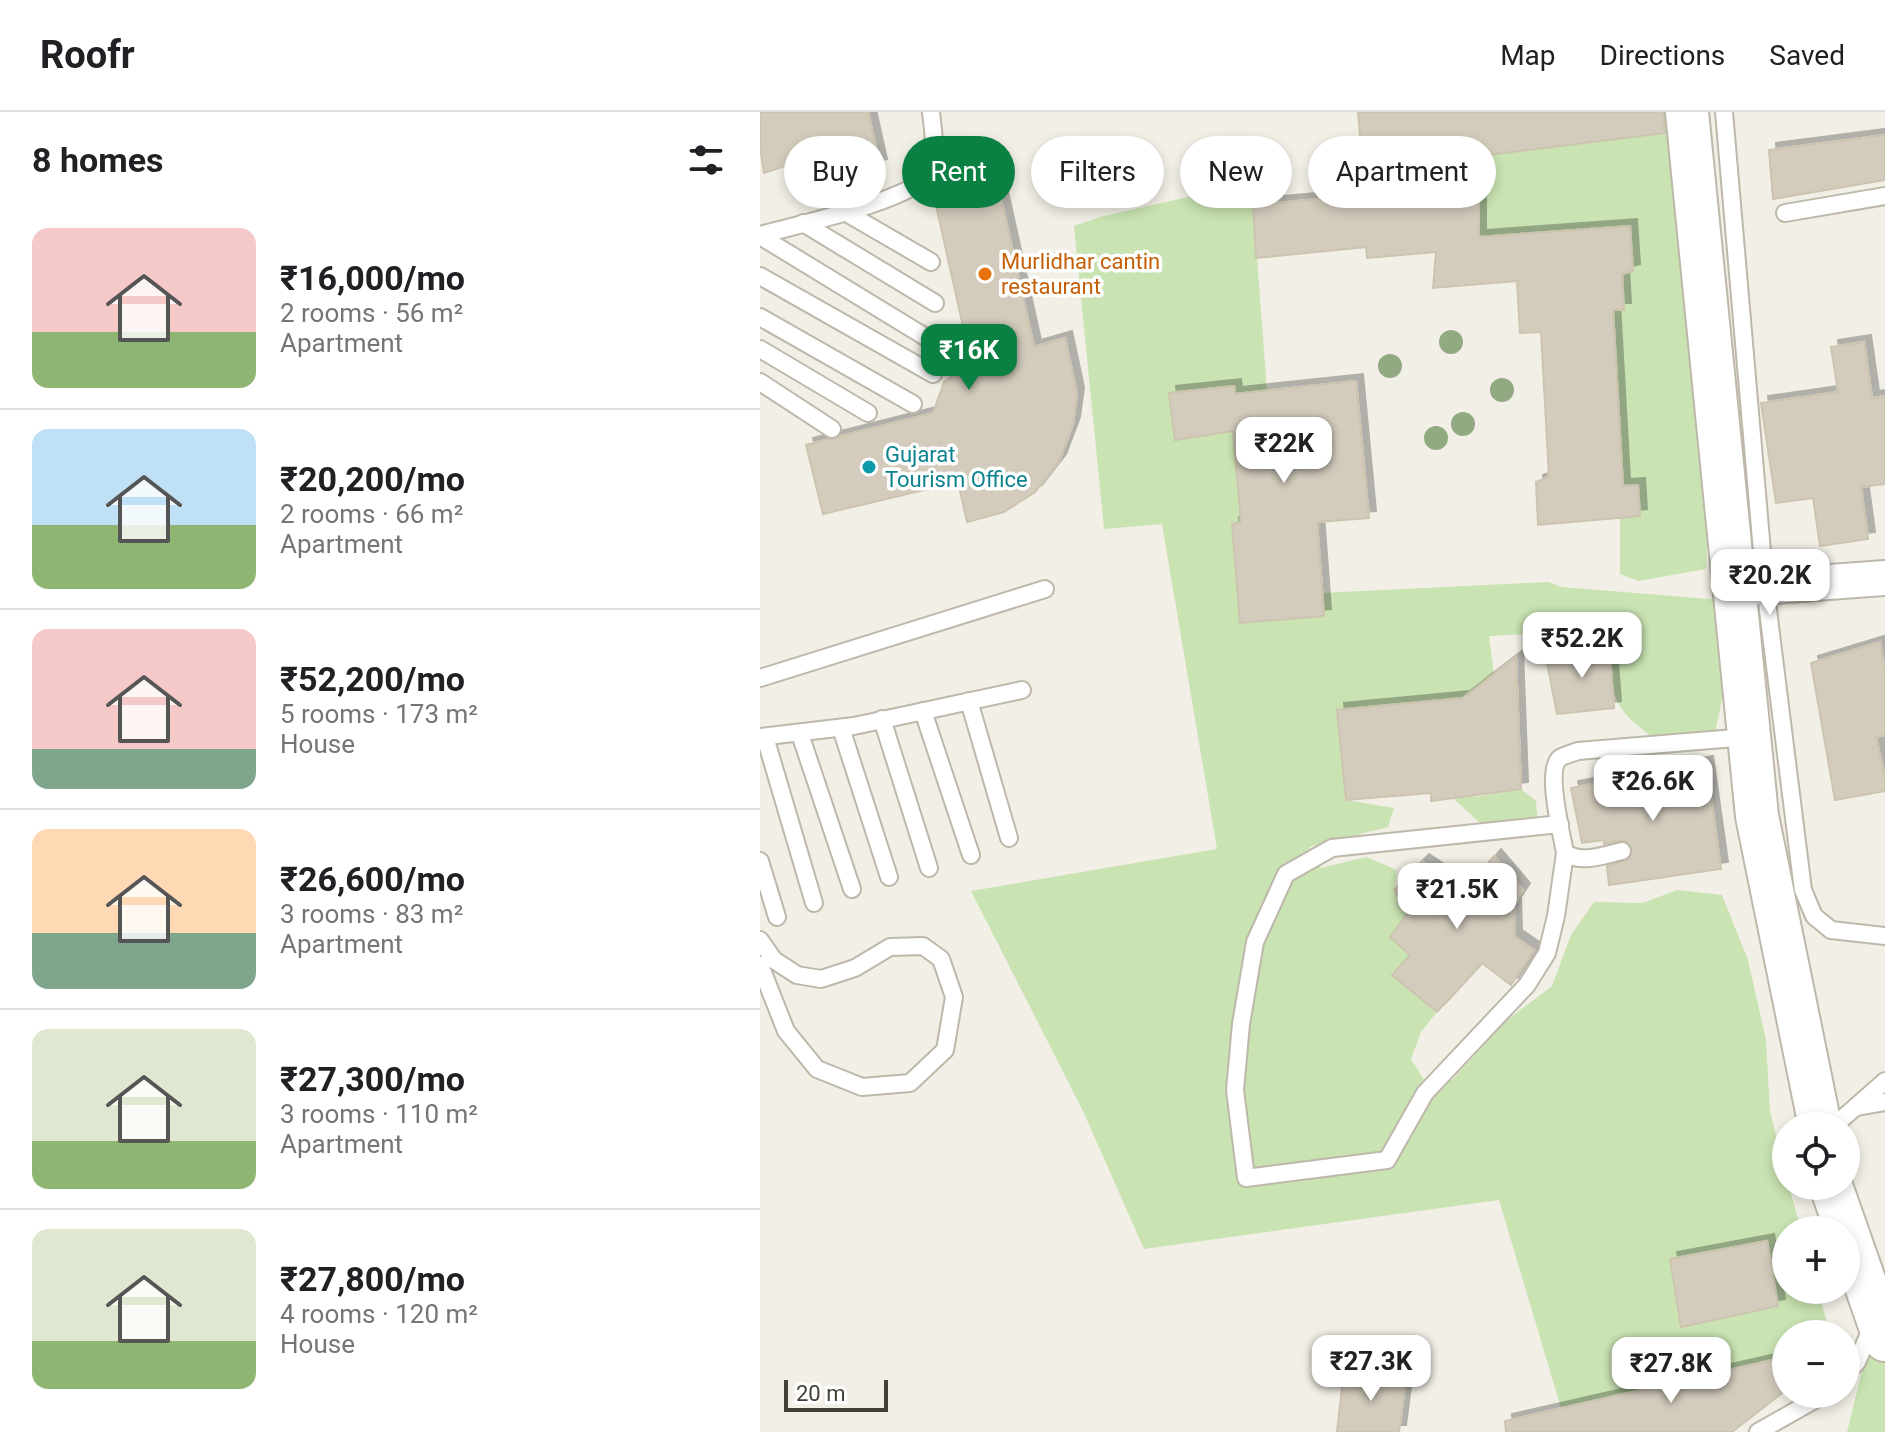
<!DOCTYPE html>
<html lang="en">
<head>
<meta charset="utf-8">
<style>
  body { margin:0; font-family:Roboto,sans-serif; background:#f6f6f6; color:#202124; height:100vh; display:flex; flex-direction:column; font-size:30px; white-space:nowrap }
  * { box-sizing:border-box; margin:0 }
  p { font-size:26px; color:#757577 }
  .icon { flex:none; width:44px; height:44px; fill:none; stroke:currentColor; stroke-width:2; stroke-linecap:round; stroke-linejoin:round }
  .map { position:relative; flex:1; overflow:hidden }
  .drawer { display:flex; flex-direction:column; background:#fff; width:760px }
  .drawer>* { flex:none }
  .top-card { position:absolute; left:24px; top:24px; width:760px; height:72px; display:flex; gap:16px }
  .buttons { position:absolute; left:1012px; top:1000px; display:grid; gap:16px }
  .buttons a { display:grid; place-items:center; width:88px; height:88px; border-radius:50%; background:#fff; box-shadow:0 4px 12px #0003; font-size:40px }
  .scale { position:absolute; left:24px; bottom:20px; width:104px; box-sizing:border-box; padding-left:8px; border:4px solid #444036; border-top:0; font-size:22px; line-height:28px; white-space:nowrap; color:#444036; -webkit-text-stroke:6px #fff; paint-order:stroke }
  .price { position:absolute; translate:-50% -68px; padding:0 18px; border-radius:16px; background:#fff; color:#222; font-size:26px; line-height:52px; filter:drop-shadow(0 2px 4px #0008) }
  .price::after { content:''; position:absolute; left:50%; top:48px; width:24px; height:18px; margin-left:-12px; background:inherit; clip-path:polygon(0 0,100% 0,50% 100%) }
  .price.on { background:#0b8043; color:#fff }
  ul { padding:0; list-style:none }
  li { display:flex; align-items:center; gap:24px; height:200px; padding:0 32px }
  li+li { border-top:2px solid #e0e0e0 }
  li span { display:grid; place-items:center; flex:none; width:224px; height:160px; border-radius:16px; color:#555 }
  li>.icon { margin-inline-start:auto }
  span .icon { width:96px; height:96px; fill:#fffc; stroke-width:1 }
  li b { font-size:34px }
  h2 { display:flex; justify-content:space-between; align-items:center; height:96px; padding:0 32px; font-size:34px }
  .tag { padding:0 28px; border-radius:36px; background:#fff; box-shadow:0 4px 12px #0003; font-size:28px; line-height:72px }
  .tag.on { background:#0b8043; color:#fff }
  header { display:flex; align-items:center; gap:48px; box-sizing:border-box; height:112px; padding:0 40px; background:#fff; border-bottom:2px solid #e0e0e0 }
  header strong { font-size:38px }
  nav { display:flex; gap:44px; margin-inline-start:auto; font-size:28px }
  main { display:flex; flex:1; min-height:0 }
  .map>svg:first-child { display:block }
  .green { fill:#c9e3b2 }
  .building { fill:#d3ccbd; stroke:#cdc4b0; stroke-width:2; filter:url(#shadow) }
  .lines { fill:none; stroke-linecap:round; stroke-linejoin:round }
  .service-casing { stroke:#bdb8aa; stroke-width:20 }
  .minor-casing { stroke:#bdb8aa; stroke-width:38 }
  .tertiary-casing { stroke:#bdb8aa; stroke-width:46 }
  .service { stroke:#fff; stroke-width:16 }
  .minor { stroke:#fff; stroke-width:34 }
  .tertiary { stroke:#fff; stroke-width:42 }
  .tree { fill:#91aa81 }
  .food-dot { fill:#e8710a; stroke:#fff; stroke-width:3 }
  .culture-dot { fill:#0f9aa8; stroke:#fff; stroke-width:3 }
  .labels { text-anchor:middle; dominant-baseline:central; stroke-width:7; stroke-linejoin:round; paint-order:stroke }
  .food-label { font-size:22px; fill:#c56008; stroke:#fff; text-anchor:start }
  .culture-label { font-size:22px; fill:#0d838f; stroke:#fff; text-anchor:start }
</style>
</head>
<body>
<header>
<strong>Roofr</strong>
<nav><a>Map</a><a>Directions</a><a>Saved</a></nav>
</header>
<main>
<section class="drawer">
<h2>8 homes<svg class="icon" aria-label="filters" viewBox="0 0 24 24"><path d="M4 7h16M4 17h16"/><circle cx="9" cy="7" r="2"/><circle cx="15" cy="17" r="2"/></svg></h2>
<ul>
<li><span style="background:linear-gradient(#f6c9c9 65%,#8fb573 0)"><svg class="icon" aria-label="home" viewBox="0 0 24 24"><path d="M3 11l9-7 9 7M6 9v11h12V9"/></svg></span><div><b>₹16,000/mo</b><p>2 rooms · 56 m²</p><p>Apartment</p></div></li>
<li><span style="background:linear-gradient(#bfe0f5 60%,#8fb573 0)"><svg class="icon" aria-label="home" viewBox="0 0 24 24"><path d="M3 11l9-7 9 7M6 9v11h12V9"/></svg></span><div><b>₹20,200/mo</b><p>2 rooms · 66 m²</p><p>Apartment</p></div></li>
<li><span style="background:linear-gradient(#f6c9c9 75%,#7fa58c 0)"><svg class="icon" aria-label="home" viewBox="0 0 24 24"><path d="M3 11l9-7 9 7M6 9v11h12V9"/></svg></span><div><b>₹52,200/mo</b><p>5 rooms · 173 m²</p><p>House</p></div></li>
<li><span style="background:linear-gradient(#ffd9b3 65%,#7fa58c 0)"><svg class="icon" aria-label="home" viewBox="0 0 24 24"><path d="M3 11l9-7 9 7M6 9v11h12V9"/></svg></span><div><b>₹26,600/mo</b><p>3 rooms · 83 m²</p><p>Apartment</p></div></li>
<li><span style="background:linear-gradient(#dfe7d0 70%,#8fb573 0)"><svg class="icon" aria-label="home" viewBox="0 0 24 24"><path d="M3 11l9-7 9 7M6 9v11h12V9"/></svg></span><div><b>₹27,300/mo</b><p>3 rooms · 110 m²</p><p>Apartment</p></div></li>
<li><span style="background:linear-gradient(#dfe7d0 70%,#8fb573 0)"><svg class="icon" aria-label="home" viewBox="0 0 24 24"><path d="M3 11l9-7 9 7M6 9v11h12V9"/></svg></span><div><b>₹27,800/mo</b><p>4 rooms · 120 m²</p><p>House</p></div></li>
</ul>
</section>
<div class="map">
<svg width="1125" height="1320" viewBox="0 0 1125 1320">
  <defs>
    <filter id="shadow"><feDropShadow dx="7" dy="-7" stdDeviation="0" flood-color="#0004"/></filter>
  </defs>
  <rect width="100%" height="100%" fill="#f2efe6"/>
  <g class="green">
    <path d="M 880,0 L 915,0 L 948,413 L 946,457 L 879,469 L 860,462 L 860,405 L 880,403 L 878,374 L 863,374 L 853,198 L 864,197 L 862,162 L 873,159 L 869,114 L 719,125 L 719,76 L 606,83 L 603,58 L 884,23 Z"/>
    <path d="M 489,71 L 493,93 L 507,279 L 475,282 L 473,274 L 409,282 L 415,327 L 473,319 L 481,410 L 472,413 L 480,511 L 563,504 L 562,481 L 788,470 L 802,475 L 961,488 L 968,558 L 955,621 L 894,626 C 849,594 853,583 849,531 L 800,542 L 804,520 L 729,524 L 734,562 L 707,584 L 714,685 L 761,677 L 776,689 L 777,704 L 752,712 L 719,710 L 694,687 L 685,588 L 578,599 L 586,688 L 634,696 L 628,715 L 549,735 L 561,756 L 606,745 L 637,758 L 634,778 L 649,799 L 650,843 L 632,863 L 677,900 L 661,920 L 651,947 L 666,971 L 692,968 L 746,909 L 792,874 L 811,823 L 834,790 L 883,791 L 917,778 L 962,783 L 988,848 L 1006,928 L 1010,1000 L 1026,1063 L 1026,1074 L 1029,1074 L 1041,1118 L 1026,1118 L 1026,1178 L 1058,1178 L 1070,1222 L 1026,1222 L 1026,1245 L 801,1296 L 739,1088 L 384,1137 L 323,999 L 211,779 L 457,737 L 402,412 L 344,417 L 314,114 L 340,105 Z"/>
    <path d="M 1125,1199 L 1125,1320 L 1087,1320 L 1116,1203 Z"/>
  </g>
  <g class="building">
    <path d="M 0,0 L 108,0 L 120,54 L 81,64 L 80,53 L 48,61 L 46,47 L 4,61 L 0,35 Z"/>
    <path d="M 598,0 L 903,0 L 905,21 L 719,44 L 719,125 L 870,114 L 873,159 L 862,162 L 864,198 L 853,198 L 863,374 L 878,373 L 880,404 L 778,413 L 776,370 L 789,365 L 781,220 L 760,221 L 757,169 L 673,176 L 676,140 L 607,146 L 606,135 L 496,146 L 493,93 L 605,83 Z"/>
    <path d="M 1125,23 L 1125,68 L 1013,87 L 1009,38 Z"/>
    <path d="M 238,73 L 274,235 L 305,226 L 317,282 L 313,312 L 299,349 L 275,380 L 244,400 L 207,410 L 198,370 L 63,402 L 46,333 L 173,301 L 184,270 L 211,250 L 175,89 Z"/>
    <path d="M 1104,230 L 1112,286 L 1125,284 L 1125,372 L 1101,375 L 1108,427 L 1060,434 L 1053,386 L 1016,391 L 1001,291 L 1078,280 L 1071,235 Z"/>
    <path d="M 596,269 L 609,406 L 557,410 L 564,504 L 480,511 L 472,412 L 481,410 L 473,319 L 415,328 L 409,281 L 474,274 L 475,282 Z"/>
    <path d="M 1120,530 L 1125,560 L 1125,623 L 1116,625 L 1125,667 L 1125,679 L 1075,688 L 1051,551 Z"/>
    <path d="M 849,531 L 854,596 L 797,602 L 786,546 Z"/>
    <path d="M 756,545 L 761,677 L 671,689 L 671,681 L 586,688 L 577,598 L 703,586 Z"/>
    <path d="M 946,651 L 961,757 L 849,773 L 847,754 L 869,747 L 872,736 L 864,728 L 844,732 L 844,728 L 822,731 L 811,676 Z"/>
    <path d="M 734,744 L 763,778 L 754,792 L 755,825 L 774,838 L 751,873 L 722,851 L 677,900 L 632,863 L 650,843 L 630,825 L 649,799 L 634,778 L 662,749 L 706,778 Z"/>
    <path d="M 1007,1129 L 1018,1194 L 921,1215 L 910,1147 Z"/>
    <path d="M 1026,1245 L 1026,1278 L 972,1320 L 746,1320 L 745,1309 Z"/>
    <path d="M 584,1258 L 646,1266 L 639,1320 L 577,1320 Z"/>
  </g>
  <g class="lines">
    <g class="service-casing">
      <g id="service">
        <path d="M 964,0 L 1005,474 L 1043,778 L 1054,804 L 1071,818 L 1125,824"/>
        <path d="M 85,100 L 171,150"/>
        <path d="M 1025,101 L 1125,84"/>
        <path d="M 43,111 L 175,191"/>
        <path d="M 0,123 C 32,114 154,88 168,62 C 178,43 173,20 171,0"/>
        <path d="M 0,124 L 190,240"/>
        <path d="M 0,164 L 173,262"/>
        <path d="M 0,205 L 153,292"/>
        <path d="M 0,237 L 108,301"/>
        <path d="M 0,270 L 72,317"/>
        <path d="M 0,566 L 285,477"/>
        <path d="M 209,589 L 249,726"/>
        <path d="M 163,599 L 211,743"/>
        <path d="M 122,607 L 169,756"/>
        <path d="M 81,616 L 129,765"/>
        <path d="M 40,622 L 92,777"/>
        <path d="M 0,625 L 94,614 L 262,578"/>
        <path d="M 5,625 L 54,791"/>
        <path d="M 800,712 L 572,736 L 526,762 L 495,830 L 481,912 L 475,978 L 486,1066 L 627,1048 L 665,981 L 767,873 L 787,841 L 796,804 L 805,741"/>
        <path d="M 862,739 C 844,743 822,752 805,741 C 802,723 785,658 800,646 C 804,643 813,641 818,639 L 987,625"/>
        <path d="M 0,749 L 17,805"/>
        <path d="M 0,828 L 14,848 L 37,863 L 61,867 L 95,856 L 130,835 L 163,834 L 181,847 L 194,885 L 185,938 L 150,971 L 102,975 L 57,957 L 26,919 L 0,853"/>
        <path d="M 1096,995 L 1125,990"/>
        <path d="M 1074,1014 L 1125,969"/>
        <path d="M 1086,1262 L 1097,1250 L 1113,1212"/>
        <path d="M 998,1320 L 1065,1282"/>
      </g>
    </g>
    <g class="minor-casing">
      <path id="minor" d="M 973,477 L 1125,466"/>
    </g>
    <g class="tertiary-casing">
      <g id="tertiary">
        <path d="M 927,0 L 997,704 L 1060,1014"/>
        <path d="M 1071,1074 L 1125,1228"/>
      </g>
    </g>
    <use href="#service" class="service"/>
    <use href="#minor" class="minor"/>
    <use href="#tertiary" class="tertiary"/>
  </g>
  <g class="tree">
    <circle cx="691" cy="230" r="12"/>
    <circle cx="630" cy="254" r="12"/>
    <circle cx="742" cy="278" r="12"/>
    <circle cx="703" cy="312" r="12"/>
    <circle cx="676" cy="326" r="12"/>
  </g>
  <circle class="food-dot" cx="225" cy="162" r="8"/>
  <circle class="culture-dot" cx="109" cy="355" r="8"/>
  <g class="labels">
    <g class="food-label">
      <text x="241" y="149">Murlidhar cantin<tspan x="241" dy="25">restaurant</tspan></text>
    </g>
    <g class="culture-label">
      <text x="125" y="342">Gujarat<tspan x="125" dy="25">Tourism Office</tspan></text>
    </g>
  </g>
</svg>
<div class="buttons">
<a><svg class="icon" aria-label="locate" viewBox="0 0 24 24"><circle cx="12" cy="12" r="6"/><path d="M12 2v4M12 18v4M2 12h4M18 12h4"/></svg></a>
<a>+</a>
<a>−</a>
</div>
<div class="scale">20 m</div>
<b class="price on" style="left:209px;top:280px">₹16K</b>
<b class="price" style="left:524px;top:373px">₹22K</b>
<b class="price" style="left:1010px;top:505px">₹20.2K</b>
<b class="price" style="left:822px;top:568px">₹52.2K</b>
<b class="price" style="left:893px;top:711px">₹26.6K</b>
<b class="price" style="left:697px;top:819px">₹21.5K</b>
<b class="price" style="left:611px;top:1291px">₹27.3K</b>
<b class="price" style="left:911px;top:1293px">₹27.8K</b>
<div class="top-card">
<a class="tag">Buy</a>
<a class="tag on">Rent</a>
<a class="tag">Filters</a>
<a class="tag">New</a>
<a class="tag">Apartment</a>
</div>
</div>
</main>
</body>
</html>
